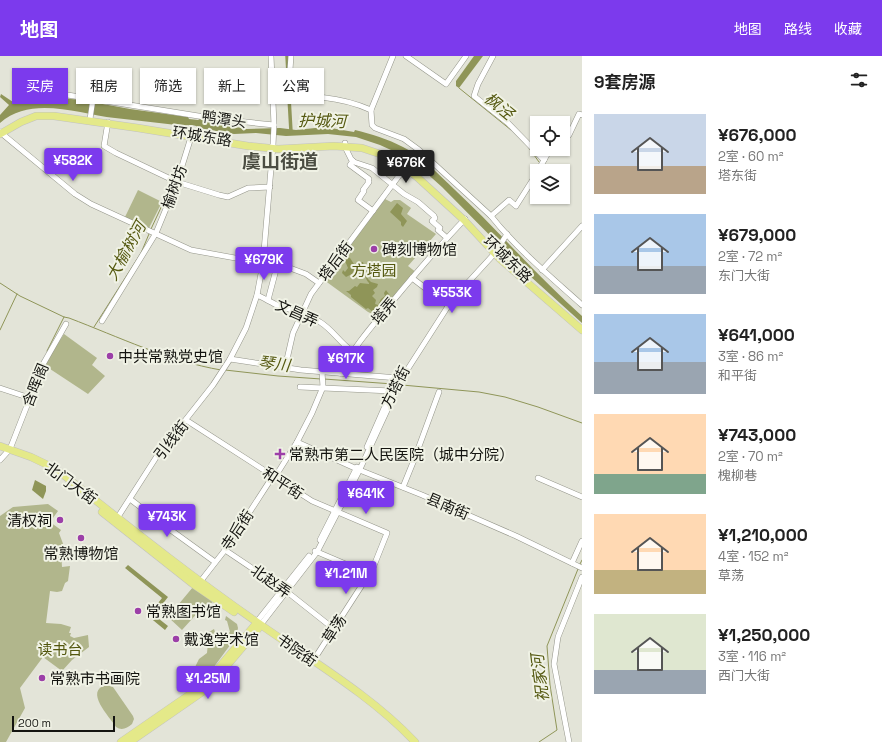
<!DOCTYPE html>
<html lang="zh">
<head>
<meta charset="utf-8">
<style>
  body { margin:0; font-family:"Space Grotesk","Noto Sans SC",sans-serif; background:#f2f2f2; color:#222; height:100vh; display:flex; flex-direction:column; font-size:15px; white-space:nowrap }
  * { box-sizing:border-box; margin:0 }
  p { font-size:13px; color:#767676 }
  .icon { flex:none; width:22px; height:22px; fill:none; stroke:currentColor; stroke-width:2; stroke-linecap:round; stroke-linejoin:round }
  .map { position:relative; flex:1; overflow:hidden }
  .sheet { display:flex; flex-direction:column; background:#fff; width:300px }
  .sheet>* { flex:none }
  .guide { position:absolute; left:12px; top:12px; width:380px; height:36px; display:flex; gap:8px }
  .controls { position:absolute; left:530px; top:60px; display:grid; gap:8px }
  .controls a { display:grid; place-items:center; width:40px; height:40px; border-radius:0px; background:#fff; box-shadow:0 1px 3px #0004; font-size:20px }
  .scale { position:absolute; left:12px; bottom:10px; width:103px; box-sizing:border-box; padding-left:4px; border:2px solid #141410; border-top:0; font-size:11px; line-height:14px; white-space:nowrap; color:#141410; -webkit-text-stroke:3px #f0f2e5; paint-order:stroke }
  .price { position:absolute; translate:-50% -34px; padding:0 9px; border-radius:4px; background:#7c3aed; color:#fff; font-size:13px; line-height:26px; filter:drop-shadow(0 1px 2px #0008) }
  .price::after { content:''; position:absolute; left:50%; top:24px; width:12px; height:9px; margin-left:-6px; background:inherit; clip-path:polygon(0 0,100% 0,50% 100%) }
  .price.current { background:#222; color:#fff }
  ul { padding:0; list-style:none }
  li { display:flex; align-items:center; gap:12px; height:100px; padding:0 12px }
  li span { display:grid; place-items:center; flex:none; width:112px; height:80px; border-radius:0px; color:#555 }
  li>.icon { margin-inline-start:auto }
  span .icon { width:48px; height:48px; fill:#fffc; stroke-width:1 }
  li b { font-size:17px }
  h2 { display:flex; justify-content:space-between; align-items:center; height:48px; padding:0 12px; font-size:17px }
  .tag { padding:0 14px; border-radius:0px; background:#fff; box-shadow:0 1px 3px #0004; font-size:14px; line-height:36px }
  .tag.current { background:#7c3aed; color:#fff }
  header { display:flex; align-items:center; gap:24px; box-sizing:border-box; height:56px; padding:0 20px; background:#7c3aed; color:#fff }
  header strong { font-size:19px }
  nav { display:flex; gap:22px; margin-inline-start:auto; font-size:14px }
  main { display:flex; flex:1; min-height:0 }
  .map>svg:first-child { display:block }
  .green { fill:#b1b68c }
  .water { fill:#8f9558 }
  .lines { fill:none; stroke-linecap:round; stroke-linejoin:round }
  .stream { stroke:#8f9558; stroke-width:1 }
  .canal { stroke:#8f9558; stroke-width:3.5 }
  .minor-casing { stroke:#94958a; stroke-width:6 }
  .major-casing { stroke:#c2c2c1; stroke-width:8 }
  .minor { stroke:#fff; stroke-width:5 }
  .major { stroke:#e4e989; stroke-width:7 }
  .poi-dot { fill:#9c3fa8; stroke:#f0f2e5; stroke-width:1.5 }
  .labels { text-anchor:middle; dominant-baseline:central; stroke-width:4; stroke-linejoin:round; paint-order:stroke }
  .street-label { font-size:15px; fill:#141410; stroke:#f0f2e5 }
  .poi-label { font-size:15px; fill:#141410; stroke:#f0f2e5; text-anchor:start }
  .park-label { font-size:15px; fill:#53570e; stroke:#f0f2e5 }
  .water-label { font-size:16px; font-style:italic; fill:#555911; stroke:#f0f2e5 }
  .district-label { font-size:19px; font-weight:bold; fill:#4b4d42; stroke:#f0f2e5 }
</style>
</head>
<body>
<header>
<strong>地图</strong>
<nav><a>地图</a><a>路线</a><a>收藏</a></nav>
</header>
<main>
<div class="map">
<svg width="582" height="686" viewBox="0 0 582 686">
  <rect width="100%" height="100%" fill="#e3e4d8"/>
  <g class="green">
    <path d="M 138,134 L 162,146 L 149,172 L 125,161 Z"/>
    <path d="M 385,143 L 391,146 L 394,144 L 400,144 L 411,152 L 407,158 L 436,178 L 408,210 L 417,217 L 379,261 L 368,256 L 324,224 Z"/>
    <path d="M 64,278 L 97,302 L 92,309 L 105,320 L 88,338 L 44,309 Z"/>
    <path d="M 48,448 L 58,455 L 50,466 L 61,474 L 59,477 L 65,493 L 61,496 L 62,511 L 70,510 L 68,525 L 65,527 L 62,535 L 57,536 L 50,535 L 46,567 L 61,568 L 71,571 L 69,577 L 71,577 L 70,580 L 74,582 L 88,579 L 89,591 L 72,604 L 62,615 L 43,601 L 20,632 L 25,652 L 6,686 L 0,686 L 0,460 L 13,451 Z"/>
    <path d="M 193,531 L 213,546 L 201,553 L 182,574 L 168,561 Z"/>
    <path d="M 226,560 L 237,568 L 238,572 L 236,581 L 208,619 L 197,629 L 193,624 L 187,619 L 186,616 L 194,613 L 199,603 L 207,597 L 209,576 L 214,573 L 216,579 L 221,581 L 226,579 L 230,576 L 227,565 L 225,564 Z"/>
    <path d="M 106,629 L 113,631 L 133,660 L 134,663 L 132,668 C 127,672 122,675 116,671 C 109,660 84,635 106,629 Z"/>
  </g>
  <g class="water">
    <path d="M 474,0 L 483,0 L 459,32 L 456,30 L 456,25 Z"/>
    <path d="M 1,38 L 13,46 L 52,41 L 81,44 L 130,53 L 188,61 L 189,63 L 198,64 L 200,63 L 225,69 L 247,73 L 280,72 L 296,74 L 325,71 L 354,76 L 355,74 C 371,78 388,83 403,91 C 423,101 439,119 454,133 C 498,174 537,220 582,260 L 582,267 L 530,220 L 442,131 L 423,114 L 402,99 L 380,89 L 356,81 L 328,78 L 286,80 L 256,77 L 234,78 L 199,72 C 196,69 190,68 185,70 C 162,67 139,65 115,62 C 78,58 32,39 0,67 L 0,59 L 9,49 L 0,41 Z"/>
    <path d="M 397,147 L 403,152 L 401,158 L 407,165 L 403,171 L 401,169 L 401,166 L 390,156 Z"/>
    <path d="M 343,200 L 345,200 L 350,202 L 356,211 L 358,211 L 362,206 L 363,206 L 368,223 L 371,226 L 378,228 L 377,231 L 373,234 L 375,237 L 372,240 L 376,244 L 375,248 L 378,249 L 381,243 L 385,240 L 384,237 L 386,234 L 391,241 L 379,255 L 376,253 L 373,256 L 368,252 L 366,253 L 351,241 L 351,239 L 346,235 L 349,235 L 355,230 L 357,231 L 360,227 L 369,228 L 369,227 C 363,220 366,214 354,214 L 352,218 L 346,221 L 342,217 L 343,214 L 345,216 L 348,212 Z"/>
    <path d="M 35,424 L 46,430 L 46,435 L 43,443 L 32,434 Z"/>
    <path d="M 128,509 L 168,541 L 154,559 L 168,570 L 165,574 L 148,560 L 162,542 L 125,512 Z"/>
  </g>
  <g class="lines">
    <g class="stream">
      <path d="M 459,32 L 511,74"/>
      <path d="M 529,92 L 539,106"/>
      <path d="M 151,173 L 172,128"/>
      <path d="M 0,227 L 20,240 L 64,261 L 69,262 C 119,281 168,305 221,314"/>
      <path d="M 94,271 L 141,197 L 149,178"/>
      <path d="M 0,274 L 17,238"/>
      <path d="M 47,295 L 64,261"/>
      <path d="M 225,314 L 278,320 L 321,323"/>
      <path d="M 324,323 L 393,328"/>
      <path d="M 402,329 L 479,336 L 505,341 L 538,351 L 582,367"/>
      <path d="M 580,508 L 582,504"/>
      <path d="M 539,686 L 557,674 L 550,629 L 547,590 L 578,513"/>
    </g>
    <g class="canal">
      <path d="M 287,0 L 288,18"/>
      <path d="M 288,24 L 291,76"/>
    </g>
    <g class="minor-casing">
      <g id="minor">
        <path d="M 291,0 C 290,13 288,28 295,40"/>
        <path d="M 406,0 L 446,28 L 466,0"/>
        <path d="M 493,0 L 478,28 L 474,40 L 508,67 L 544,104"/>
        <path d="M 55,37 L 217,63 L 274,69"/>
        <path d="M 272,40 C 306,39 340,40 371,54 L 372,69 L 375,72 L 404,83 L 419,94 L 491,160 C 517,193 551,221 582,249"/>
        <path d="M 371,54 L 393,0"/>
        <path d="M 90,63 L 93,43"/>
        <path d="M 108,66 L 104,90 L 116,97 L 177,126 L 219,139 L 228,141 L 248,132 L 270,131"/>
        <path d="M 0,76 L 75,138 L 91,148 L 191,194 L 290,212 L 306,218 L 319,227"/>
        <path d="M 563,77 L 569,79 L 579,58 L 582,59"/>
        <path d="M 345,87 L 345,91 L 351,103 L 354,106 L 372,112 L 404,138 L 418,146 L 434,160 L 435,162 L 432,165 L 440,172 L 438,174 L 447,182"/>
        <path d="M 353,105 L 350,109 L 369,123 L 368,125 L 369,126 L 363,134 L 364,135 L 358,144 L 373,155"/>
        <path d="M 538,115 L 550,93"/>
        <path d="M 491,160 L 509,144 L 516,150 L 537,117"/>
        <path d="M 542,214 L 582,170"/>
        <path d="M 412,222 L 446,248"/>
        <path d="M 257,239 C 264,242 272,247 279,250 C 293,255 307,257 320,266 C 333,274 340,287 352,295"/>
        <path d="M 268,244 L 277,210"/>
        <path d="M 102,265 L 156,177 L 177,126 L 192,78"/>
        <path d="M 230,303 L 301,314 L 398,322 L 399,319"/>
        <path d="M 285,312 L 293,277 L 311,238 L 407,109"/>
        <path d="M 340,317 C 354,290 373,269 392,246 C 416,217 440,189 465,163"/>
        <path d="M 300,331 L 392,335"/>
        <path d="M 0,332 L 30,342"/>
        <path d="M 186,364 L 312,445 L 387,477 L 373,512 L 313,605"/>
        <path d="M 297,386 L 357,413 L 422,439 L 516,480 L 582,512"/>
        <path d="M 367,391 L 396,325"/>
        <path d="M 0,404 L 10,393 L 30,342 L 38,317 L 66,268"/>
        <path d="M 275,421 L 297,386 L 312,357 L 323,331 L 322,316"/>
        <path d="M 538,422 L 582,441"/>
        <path d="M 403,431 L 414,404 L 439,336"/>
        <path d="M 130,443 L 168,472 L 215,506"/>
        <path d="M 116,464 L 157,400 L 213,329 L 230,303 L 246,272 L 257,239 L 263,207 L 273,89 L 274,69 L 271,0"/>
        <path d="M 320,484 L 357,411"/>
        <path d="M 225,494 L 286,535 L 334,573"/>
        <path d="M 315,495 L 369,518"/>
        <path d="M 572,507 L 582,485"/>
        <path d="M 200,526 L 225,494 L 273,420"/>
        <path d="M 255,568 L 309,500"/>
        <path d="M 259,571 L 317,496 L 360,413 L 402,322 L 452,244 L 495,197 L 507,178"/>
        <path d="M 569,686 L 554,608 L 558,581 L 582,521"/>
      </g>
    </g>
    <g class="major-casing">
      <g id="major">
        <path d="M 0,78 L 21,66 L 36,60 L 54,60 L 138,72 L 248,90 L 278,93 L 334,90 L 362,92 L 386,100 L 405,112 L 417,121 L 464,164 L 500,203 L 582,274"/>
        <path d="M 396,325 L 398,322"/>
        <path d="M 0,390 L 31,401 L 56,413 C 123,466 190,520 261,569 C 312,605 372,640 415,686"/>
        <path d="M 102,456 L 193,528 L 234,556"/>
        <path d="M 121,686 L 205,628 L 254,570"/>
        <path d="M 130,686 L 208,632 L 258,573"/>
      </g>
    </g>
    <use href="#minor" class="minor"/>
    <use href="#major" class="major"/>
  </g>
  <g class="poi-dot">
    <circle cx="374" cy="193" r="4"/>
    <circle cx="110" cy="300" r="4"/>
    <path d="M278 392h4v4h4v4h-4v4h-4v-4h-4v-4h4z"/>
    <circle cx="60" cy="464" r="4"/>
    <circle cx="81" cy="482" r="4"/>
    <circle cx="138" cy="555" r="4"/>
    <circle cx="176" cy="583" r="4"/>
    <circle cx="42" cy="622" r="4"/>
  </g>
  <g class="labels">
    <g class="street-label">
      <text transform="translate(224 63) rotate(8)">鸭潭头</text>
      <text transform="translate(202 80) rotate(9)">环城东路</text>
      <text transform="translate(174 131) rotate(-70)">榆树坊</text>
      <text transform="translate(508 203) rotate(44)">环城东路</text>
      <text transform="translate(335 205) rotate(-53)">塔后街</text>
      <text transform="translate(384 255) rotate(-50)">塔弄</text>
      <text transform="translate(297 257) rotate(24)">文昌弄</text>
      <text transform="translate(35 329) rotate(-68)">含晖阁</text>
      <text transform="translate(395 331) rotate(-63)">方塔街</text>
      <text transform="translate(171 384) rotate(-52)">引线街</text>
      <text transform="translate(71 427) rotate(36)">北门大街</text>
      <text transform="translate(283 427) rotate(33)">和平街</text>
      <text transform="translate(448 450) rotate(23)">县南街</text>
      <text transform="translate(237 474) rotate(-56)">寺后街</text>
      <text transform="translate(271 525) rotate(35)">北赵弄</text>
      <text transform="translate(334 573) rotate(-57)">草荡</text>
      <text transform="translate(297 594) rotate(35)">书院街</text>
    </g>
    <g class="poi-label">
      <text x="382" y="193">碑刻博物馆</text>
      <text x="118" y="300">中共常熟党史馆</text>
      <text x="289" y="398">常熟市第二人民医院（城中分院）</text>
      <text x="52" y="464" text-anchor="end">清权祠</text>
      <text x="81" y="497" text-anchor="middle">常熟博物馆</text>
      <text x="146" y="555">常熟图书馆</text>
      <text x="184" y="583">戴逸学术馆</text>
      <text x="50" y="622">常熟市书画院</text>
    </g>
    <g class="park-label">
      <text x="374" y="214">方塔园</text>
      <text x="60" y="593">读书台</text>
    </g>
    <g class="water-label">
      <text transform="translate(499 50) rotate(39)">枫泾</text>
      <text transform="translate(322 65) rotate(1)">护城河</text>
      <text transform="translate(126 195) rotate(-61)">大榆树河</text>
      <text transform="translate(274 308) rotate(6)">琴川</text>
      <text transform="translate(540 622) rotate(-97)">祝家河</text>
    </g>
    <g class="district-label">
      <text x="280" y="105">虞山街道</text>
    </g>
  </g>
</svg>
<div class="controls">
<a><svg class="icon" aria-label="locate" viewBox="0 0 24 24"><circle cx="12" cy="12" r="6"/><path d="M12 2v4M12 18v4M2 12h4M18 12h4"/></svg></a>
<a><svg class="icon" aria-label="layers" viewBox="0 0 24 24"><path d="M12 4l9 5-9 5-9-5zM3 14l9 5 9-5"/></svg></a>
</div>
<div class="scale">200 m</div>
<b class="price" style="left:73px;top:126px">¥582K</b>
<b class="price current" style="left:406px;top:128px">¥676K</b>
<b class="price" style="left:264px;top:225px">¥679K</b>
<b class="price" style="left:452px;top:258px">¥553K</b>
<b class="price" style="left:346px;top:324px">¥617K</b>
<b class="price" style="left:366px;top:459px">¥641K</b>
<b class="price" style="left:167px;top:482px">¥743K</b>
<b class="price" style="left:346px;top:539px">¥1.21M</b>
<b class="price" style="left:208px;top:644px">¥1.25M</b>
<div class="guide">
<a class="tag current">买房</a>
<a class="tag">租房</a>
<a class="tag">筛选</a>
<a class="tag">新上</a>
<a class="tag">公寓</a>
</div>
</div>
<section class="sheet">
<h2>9套房源<svg class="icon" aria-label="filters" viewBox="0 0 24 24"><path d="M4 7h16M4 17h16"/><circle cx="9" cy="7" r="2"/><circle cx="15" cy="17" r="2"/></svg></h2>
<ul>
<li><span style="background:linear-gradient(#c9d6e8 65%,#b9a48a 0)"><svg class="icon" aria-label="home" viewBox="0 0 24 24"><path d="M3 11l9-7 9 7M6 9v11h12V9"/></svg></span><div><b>¥676,000</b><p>2室 · 60 m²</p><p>塔东街</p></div></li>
<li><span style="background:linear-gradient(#a9c7e8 65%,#9aa5b1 0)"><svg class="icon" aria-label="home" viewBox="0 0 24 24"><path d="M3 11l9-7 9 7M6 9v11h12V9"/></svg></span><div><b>¥679,000</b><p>2室 · 72 m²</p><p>东门大街</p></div></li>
<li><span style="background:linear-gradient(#a9c7e8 60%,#9aa5b1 0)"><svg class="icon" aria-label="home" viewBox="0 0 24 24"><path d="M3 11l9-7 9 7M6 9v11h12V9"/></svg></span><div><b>¥641,000</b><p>3室 · 86 m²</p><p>和平街</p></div></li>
<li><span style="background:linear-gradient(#ffd9b3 75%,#7fa58c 0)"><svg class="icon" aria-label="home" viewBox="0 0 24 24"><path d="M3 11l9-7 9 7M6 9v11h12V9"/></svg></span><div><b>¥743,000</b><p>2室 · 70 m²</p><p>槐柳巷</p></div></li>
<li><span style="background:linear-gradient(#ffd9b3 70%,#c2b280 0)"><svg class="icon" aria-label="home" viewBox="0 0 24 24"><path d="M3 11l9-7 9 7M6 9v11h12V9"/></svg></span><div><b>¥1,210,000</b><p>4室 · 152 m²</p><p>草荡</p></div></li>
<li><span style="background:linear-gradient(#dfe7d0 70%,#9aa5b1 0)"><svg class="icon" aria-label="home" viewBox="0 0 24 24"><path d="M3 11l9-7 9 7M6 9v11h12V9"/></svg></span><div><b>¥1,250,000</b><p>3室 · 116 m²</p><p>西门大街</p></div></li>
</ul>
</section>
</main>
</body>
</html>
